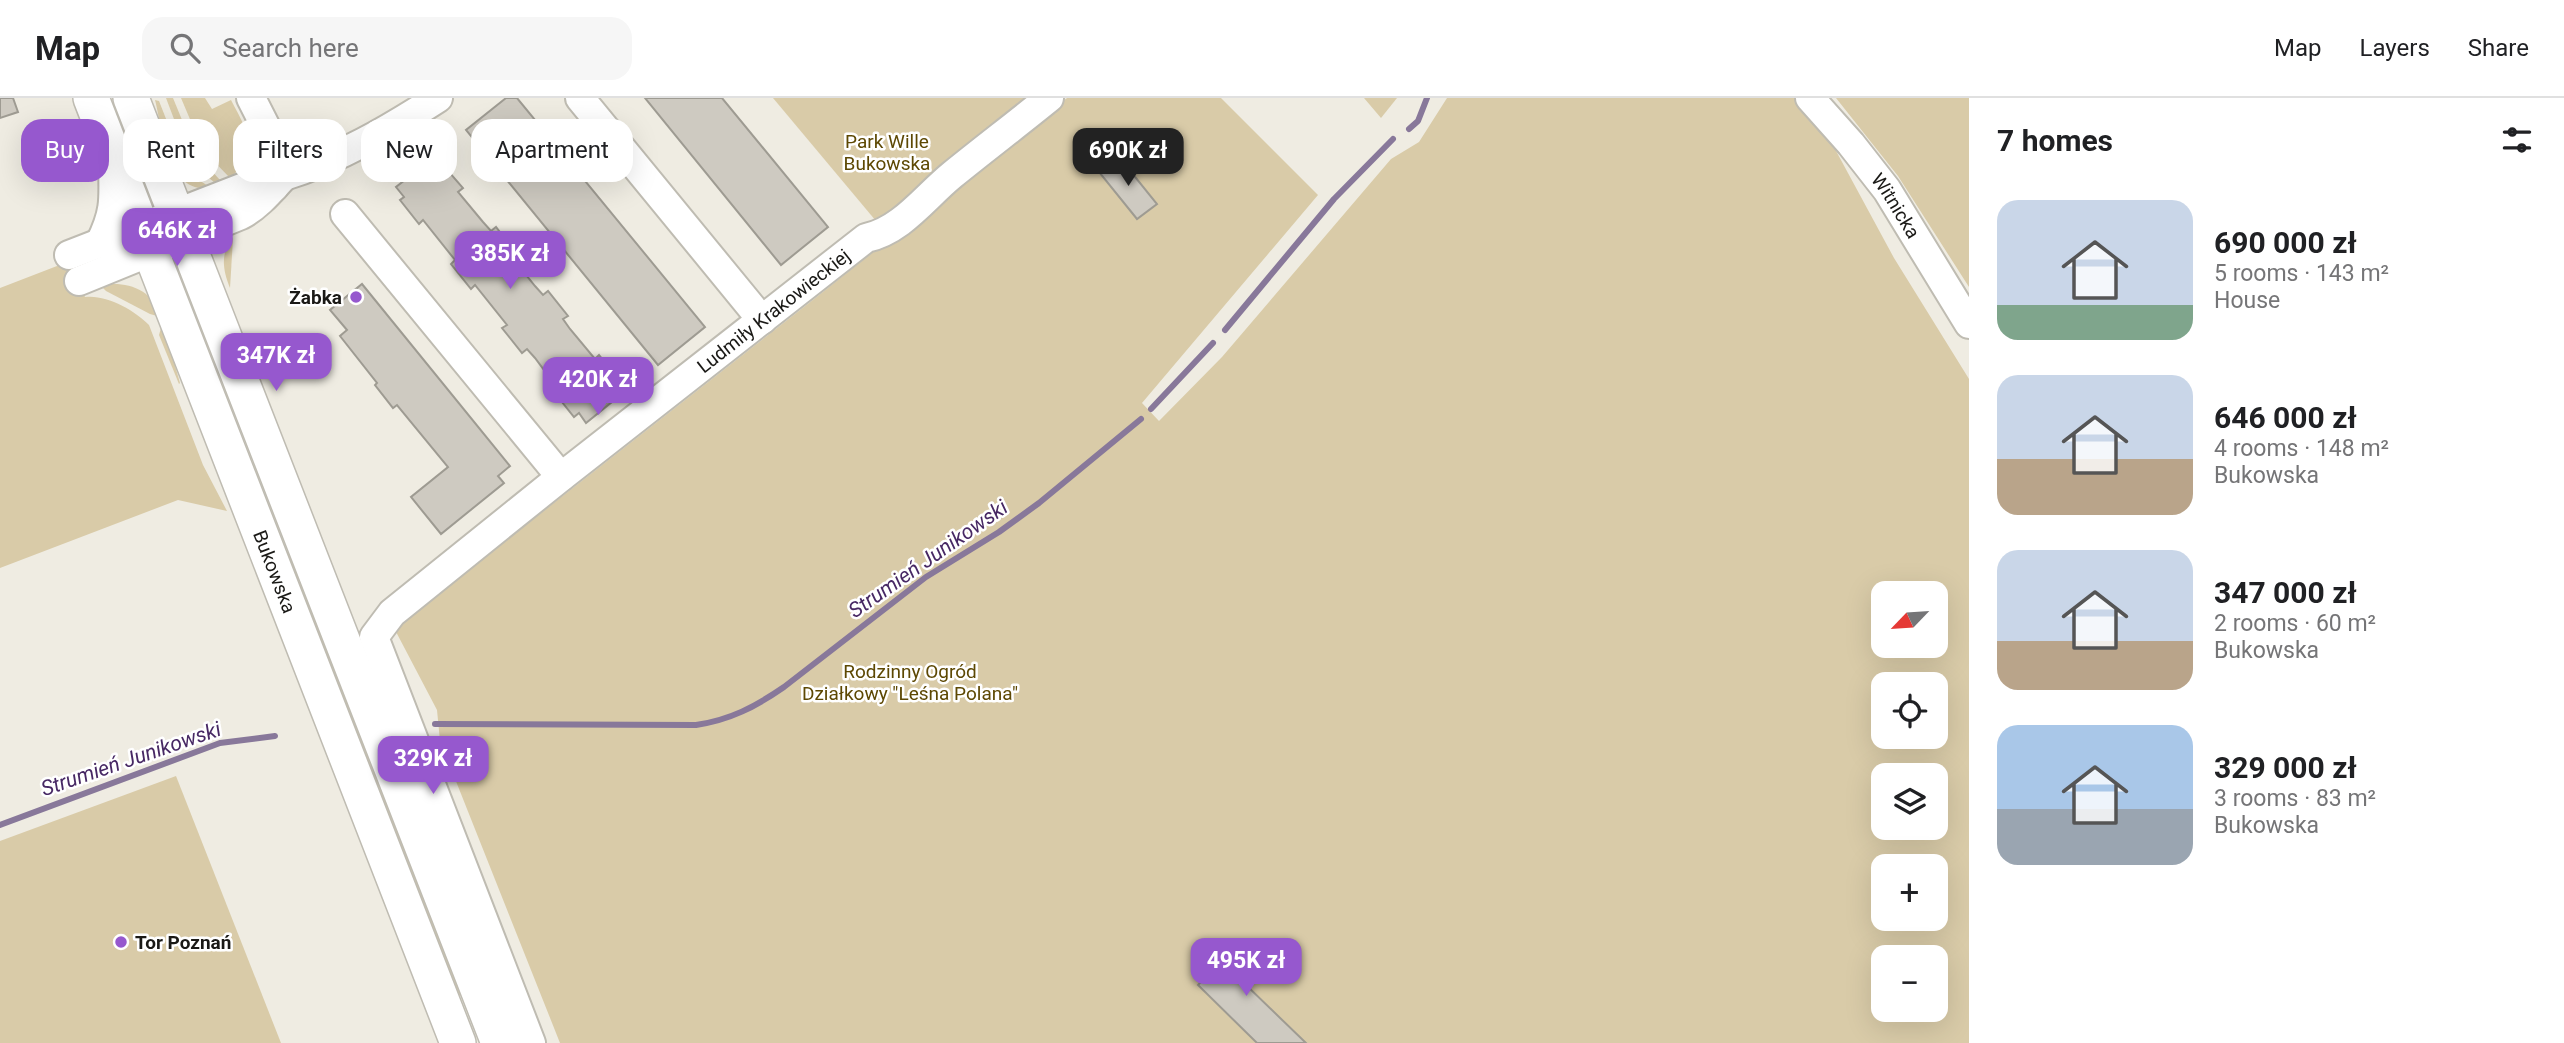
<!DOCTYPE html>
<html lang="en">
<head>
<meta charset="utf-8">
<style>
  body { margin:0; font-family:Roboto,sans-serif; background:#f6f6f6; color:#202124; height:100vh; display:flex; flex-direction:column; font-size:26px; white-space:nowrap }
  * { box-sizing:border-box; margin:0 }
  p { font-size:23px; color:#757577 }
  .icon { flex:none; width:38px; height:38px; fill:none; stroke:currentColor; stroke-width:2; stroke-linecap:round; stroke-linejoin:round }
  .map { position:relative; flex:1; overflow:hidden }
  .panel { display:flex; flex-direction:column; background:#fff; width:595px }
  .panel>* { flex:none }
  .hud { position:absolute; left:21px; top:21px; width:665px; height:63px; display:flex; gap:14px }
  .needle { width:46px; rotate:245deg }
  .fabs { position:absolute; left:1871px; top:483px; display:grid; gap:14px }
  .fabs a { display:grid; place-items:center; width:77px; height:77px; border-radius:14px; background:#fff; box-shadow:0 7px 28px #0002; font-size:35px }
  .price { position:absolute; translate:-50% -60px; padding:0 16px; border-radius:14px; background:#9658ce; color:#fff; font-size:23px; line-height:46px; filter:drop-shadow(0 2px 4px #0008) }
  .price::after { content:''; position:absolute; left:50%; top:42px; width:21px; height:16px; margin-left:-10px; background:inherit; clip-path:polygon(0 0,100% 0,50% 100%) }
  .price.current { background:#222; color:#fff }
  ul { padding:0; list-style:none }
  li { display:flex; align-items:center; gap:21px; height:175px; padding:0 28px }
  li span { display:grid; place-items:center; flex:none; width:196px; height:140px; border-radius:21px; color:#555 }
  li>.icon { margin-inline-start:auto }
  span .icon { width:84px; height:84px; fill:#fffc; stroke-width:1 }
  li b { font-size:30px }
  h2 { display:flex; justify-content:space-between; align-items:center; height:84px; padding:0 28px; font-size:30px }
  .pill { padding:0 24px; border-radius:21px; background:#fff; box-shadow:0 7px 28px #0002; font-size:24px; line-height:63px }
  .pill.current { background:#9658ce; color:#fff }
  header { display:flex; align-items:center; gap:42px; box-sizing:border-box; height:98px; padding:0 35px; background:#fff; border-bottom:2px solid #e0e0e0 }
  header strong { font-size:33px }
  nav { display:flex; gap:38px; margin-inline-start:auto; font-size:24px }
  .search { width:490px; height:63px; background:#f6f6f6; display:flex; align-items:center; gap:18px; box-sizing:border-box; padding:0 24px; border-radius:21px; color:#757577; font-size:26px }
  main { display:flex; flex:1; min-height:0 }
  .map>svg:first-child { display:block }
  .green { fill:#d9cba8; fill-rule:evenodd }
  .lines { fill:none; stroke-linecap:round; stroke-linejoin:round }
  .stream { stroke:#88789a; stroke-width:6 }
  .building { fill:#cecac1; stroke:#9e9b92; stroke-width:2 }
  .minor-casing { stroke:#bfbcb2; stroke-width:32 }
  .major-casing { stroke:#bfbcb2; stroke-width:38 }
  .minor { stroke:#fff; stroke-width:28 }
  .major { stroke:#fff; stroke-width:35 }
  .poi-dot { fill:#9658ce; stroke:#fff; stroke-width:2.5 }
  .labels { text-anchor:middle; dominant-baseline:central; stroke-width:5; stroke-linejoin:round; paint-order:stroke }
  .park-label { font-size:19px; fill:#5d4803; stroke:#fff }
  .street-label { font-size:19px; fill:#1a1916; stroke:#fff }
  .poi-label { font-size:19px; font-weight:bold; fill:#1a1916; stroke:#fff; text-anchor:end }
  .water-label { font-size:21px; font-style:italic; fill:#472864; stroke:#fff }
</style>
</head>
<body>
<header>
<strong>Map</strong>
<div class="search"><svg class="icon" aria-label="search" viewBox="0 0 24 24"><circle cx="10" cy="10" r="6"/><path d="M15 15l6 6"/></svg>Search here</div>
<nav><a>Map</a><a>Layers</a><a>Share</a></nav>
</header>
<main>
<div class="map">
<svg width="1969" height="945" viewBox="0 0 1969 945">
  <rect width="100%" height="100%" fill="#efece2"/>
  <g class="green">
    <path d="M 166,0 L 173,0 L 196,56 L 220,82 L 214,84 L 191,66 Z"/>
    <path d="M 181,0 L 205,0 L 212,11 L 231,2 C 247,33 262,52 230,80 L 203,52 Z"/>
    <path d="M 773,0 L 1039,0 L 881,129 Z"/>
    <path d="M 1067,0 L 1221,0 L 1318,97 L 1142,305 L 1159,323 L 1222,259 L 1391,61 L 1419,44 L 1447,0 L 1795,0 L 1822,27 L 1894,160 L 1969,281 L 1969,945 L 560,945 L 440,643 L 437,612 L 394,530 L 809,205 ZM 1883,495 L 1936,495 L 1936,548 L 1883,548 ZM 1883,586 L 1936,586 L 1936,639 L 1883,639 ZM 1883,677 L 1936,677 L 1936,730 L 1883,730 ZM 1883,768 L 1936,768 L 1936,821 L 1883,821 ZM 1883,859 L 1936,859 L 1936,912 L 1883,912 Z"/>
    <path d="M 1364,0 L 1397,0 L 1381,20 Z"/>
    <path d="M 1836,0 L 1969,0 L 1969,189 L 1898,78 Z"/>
    <path d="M 155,2 L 159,3 L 187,74 L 211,90 C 166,96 163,33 155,2 Z"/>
    <path d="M 232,138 L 233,141 L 230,190 C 222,170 221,156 232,138 Z"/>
    <path d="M 64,144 L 85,199 C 105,196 135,212 149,227 L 203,367 L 227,413 L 178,402 L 0,470 L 0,190 L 57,168 Z"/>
    <path d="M 111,186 C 131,185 156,194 157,218 L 150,216 L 106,193 L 102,189 Z"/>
    <path d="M 164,229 L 180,285 L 179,286 L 159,237 L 161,230 Z"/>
    <path d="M 289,453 L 462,896 L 457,898 L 283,456 Z"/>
    <path d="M 176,678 L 281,945 L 0,945 L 0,743 Z"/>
  </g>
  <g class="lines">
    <g class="stream">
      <path d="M 1409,31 L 1418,23 L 1427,0"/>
      <path d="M 1225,232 L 1334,101 L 1393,41"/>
      <path d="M 1151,311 L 1213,245"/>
      <path d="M 435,626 L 696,627 C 730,622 755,609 784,589 L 926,479 L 999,434 L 1039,405 L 1141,321"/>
      <path d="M 0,727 L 220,645 L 275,638"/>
    </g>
  </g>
  <g class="building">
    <path d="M 0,0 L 13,0 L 18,14 L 0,20 Z"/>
    <path d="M 506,0 L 517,0 L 705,229 L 658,267 L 466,32 Z"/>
    <path d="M 645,0 L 722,0 L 828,129 L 781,167 Z"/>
    <path d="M 1119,59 L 1157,106 L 1137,121 L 1099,74 Z"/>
    <path d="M 432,61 L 439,70 L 443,67 L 463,90 L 458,94 L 483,124 L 491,133 L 496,129 L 515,154 L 511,158 L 535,188 L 543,197 L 548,193 L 568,218 L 563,221 L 570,231 L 595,261 L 599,257 L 619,282 L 615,285 L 623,295 L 586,325 L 579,315 L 574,319 L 554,294 L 558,291 L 535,260 L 527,251 L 522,255 L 502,230 L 507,227 L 475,187 L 471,191 L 451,166 L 455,162 L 423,122 L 419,126 L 400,102 L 404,99 L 396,89 Z"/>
    <path d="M 362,186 L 510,368 L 498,378 L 504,385 L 441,436 L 411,399 L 448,369 L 397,307 L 393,310 L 375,287 L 377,285 L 340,238 L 347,232 L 330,212 Z"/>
    <path d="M 1242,842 L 1265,865 L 1245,886 L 1306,945 L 1257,945 L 1198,887 Z"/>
  </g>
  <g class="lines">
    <g class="minor-casing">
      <g id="minor">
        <path d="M 580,0 L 762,222"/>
        <path id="s1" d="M 1810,0 L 1851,46 L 1887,92 L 1969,226"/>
        <path d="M 284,78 C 339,61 390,31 438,0"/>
        <path d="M 345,116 L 561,379"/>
        <path d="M 100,145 C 115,115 114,102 113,69"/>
        <path d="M 69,157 L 244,89 L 274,89"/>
        <path d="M 79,183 L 241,117 C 258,108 271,92 284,78 L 281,59 L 251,0"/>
        <path id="s2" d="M 531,945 L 374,539 L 392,515 L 561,379 L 866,140 C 901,133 925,99 952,77 C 984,51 1017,26 1049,0"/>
      </g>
    </g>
    <g class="major-casing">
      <g id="major">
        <path id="s3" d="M 91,0 L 458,945"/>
        <path d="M 131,0 L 499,945"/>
      </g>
    </g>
    <use href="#minor" class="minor"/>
    <use href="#major" class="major"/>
  </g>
  <g class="poi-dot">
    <circle cx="356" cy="199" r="7"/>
    <circle cx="121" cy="844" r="7"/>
  </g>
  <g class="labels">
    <g class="park-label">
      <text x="887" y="43">Park Wille<tspan x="887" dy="22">Bukowska</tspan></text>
      <text x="910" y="573">Rodzinny Ogród<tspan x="910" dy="22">Działkowy "Leśna Polana"</tspan></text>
    </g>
    <g class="street-label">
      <text stroke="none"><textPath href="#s1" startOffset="138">Witnicka</textPath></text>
      <text stroke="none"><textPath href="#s2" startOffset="952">Ludmiły Krakowieckiej</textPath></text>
      <text stroke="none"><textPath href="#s3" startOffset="508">Bukowska</textPath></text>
    </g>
    <g class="poi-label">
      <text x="342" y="199">Żabka</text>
      <text x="135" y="844" text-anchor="start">Tor Poznań</text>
    </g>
    <g class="water-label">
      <text transform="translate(928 461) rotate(-35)">Strumień Junikowski</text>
      <text transform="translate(131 661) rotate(-19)">Strumień Junikowski</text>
    </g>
  </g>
</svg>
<div class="fabs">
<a><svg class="needle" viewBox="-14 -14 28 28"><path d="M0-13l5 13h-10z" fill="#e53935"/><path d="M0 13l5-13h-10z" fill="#757577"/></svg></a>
<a><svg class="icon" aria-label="locate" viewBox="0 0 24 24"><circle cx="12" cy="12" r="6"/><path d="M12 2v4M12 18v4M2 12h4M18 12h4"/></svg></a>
<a><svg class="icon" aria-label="layers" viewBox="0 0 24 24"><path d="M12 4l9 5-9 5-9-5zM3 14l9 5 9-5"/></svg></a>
<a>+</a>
<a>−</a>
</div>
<b class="price current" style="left:1128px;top:90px">690K zł</b>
<b class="price" style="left:177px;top:170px">646K zł</b>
<b class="price" style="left:510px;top:193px">385K zł</b>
<b class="price" style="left:276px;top:295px">347K zł</b>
<b class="price" style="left:598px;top:319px">420K zł</b>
<b class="price" style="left:433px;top:698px">329K zł</b>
<b class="price" style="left:1246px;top:900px">495K zł</b>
<div class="hud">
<a class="pill current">Buy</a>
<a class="pill">Rent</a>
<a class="pill">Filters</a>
<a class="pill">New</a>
<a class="pill">Apartment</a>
</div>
</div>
<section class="panel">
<h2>7 homes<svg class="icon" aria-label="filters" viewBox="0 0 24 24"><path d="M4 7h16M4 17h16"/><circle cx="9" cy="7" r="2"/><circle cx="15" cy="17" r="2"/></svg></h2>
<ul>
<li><span style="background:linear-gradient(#c9d6e8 75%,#7fa58c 0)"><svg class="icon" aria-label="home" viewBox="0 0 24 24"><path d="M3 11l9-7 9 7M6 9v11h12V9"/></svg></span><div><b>690 000 zł</b><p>5 rooms · 143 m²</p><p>House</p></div></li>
<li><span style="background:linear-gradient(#c9d6e8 60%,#b9a48a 0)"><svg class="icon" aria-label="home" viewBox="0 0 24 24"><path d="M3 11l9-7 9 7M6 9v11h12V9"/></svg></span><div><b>646 000 zł</b><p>4 rooms · 148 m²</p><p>Bukowska</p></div></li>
<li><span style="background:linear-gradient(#c9d6e8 65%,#b9a48a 0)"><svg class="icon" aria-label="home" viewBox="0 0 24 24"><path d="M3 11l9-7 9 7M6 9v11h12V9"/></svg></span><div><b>347 000 zł</b><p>2 rooms · 60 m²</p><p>Bukowska</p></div></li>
<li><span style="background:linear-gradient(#a9c7e8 60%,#9aa5b1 0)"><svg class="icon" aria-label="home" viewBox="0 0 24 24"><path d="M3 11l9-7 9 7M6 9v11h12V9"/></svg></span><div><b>329 000 zł</b><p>3 rooms · 83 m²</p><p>Bukowska</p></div></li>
</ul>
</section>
</main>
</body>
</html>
